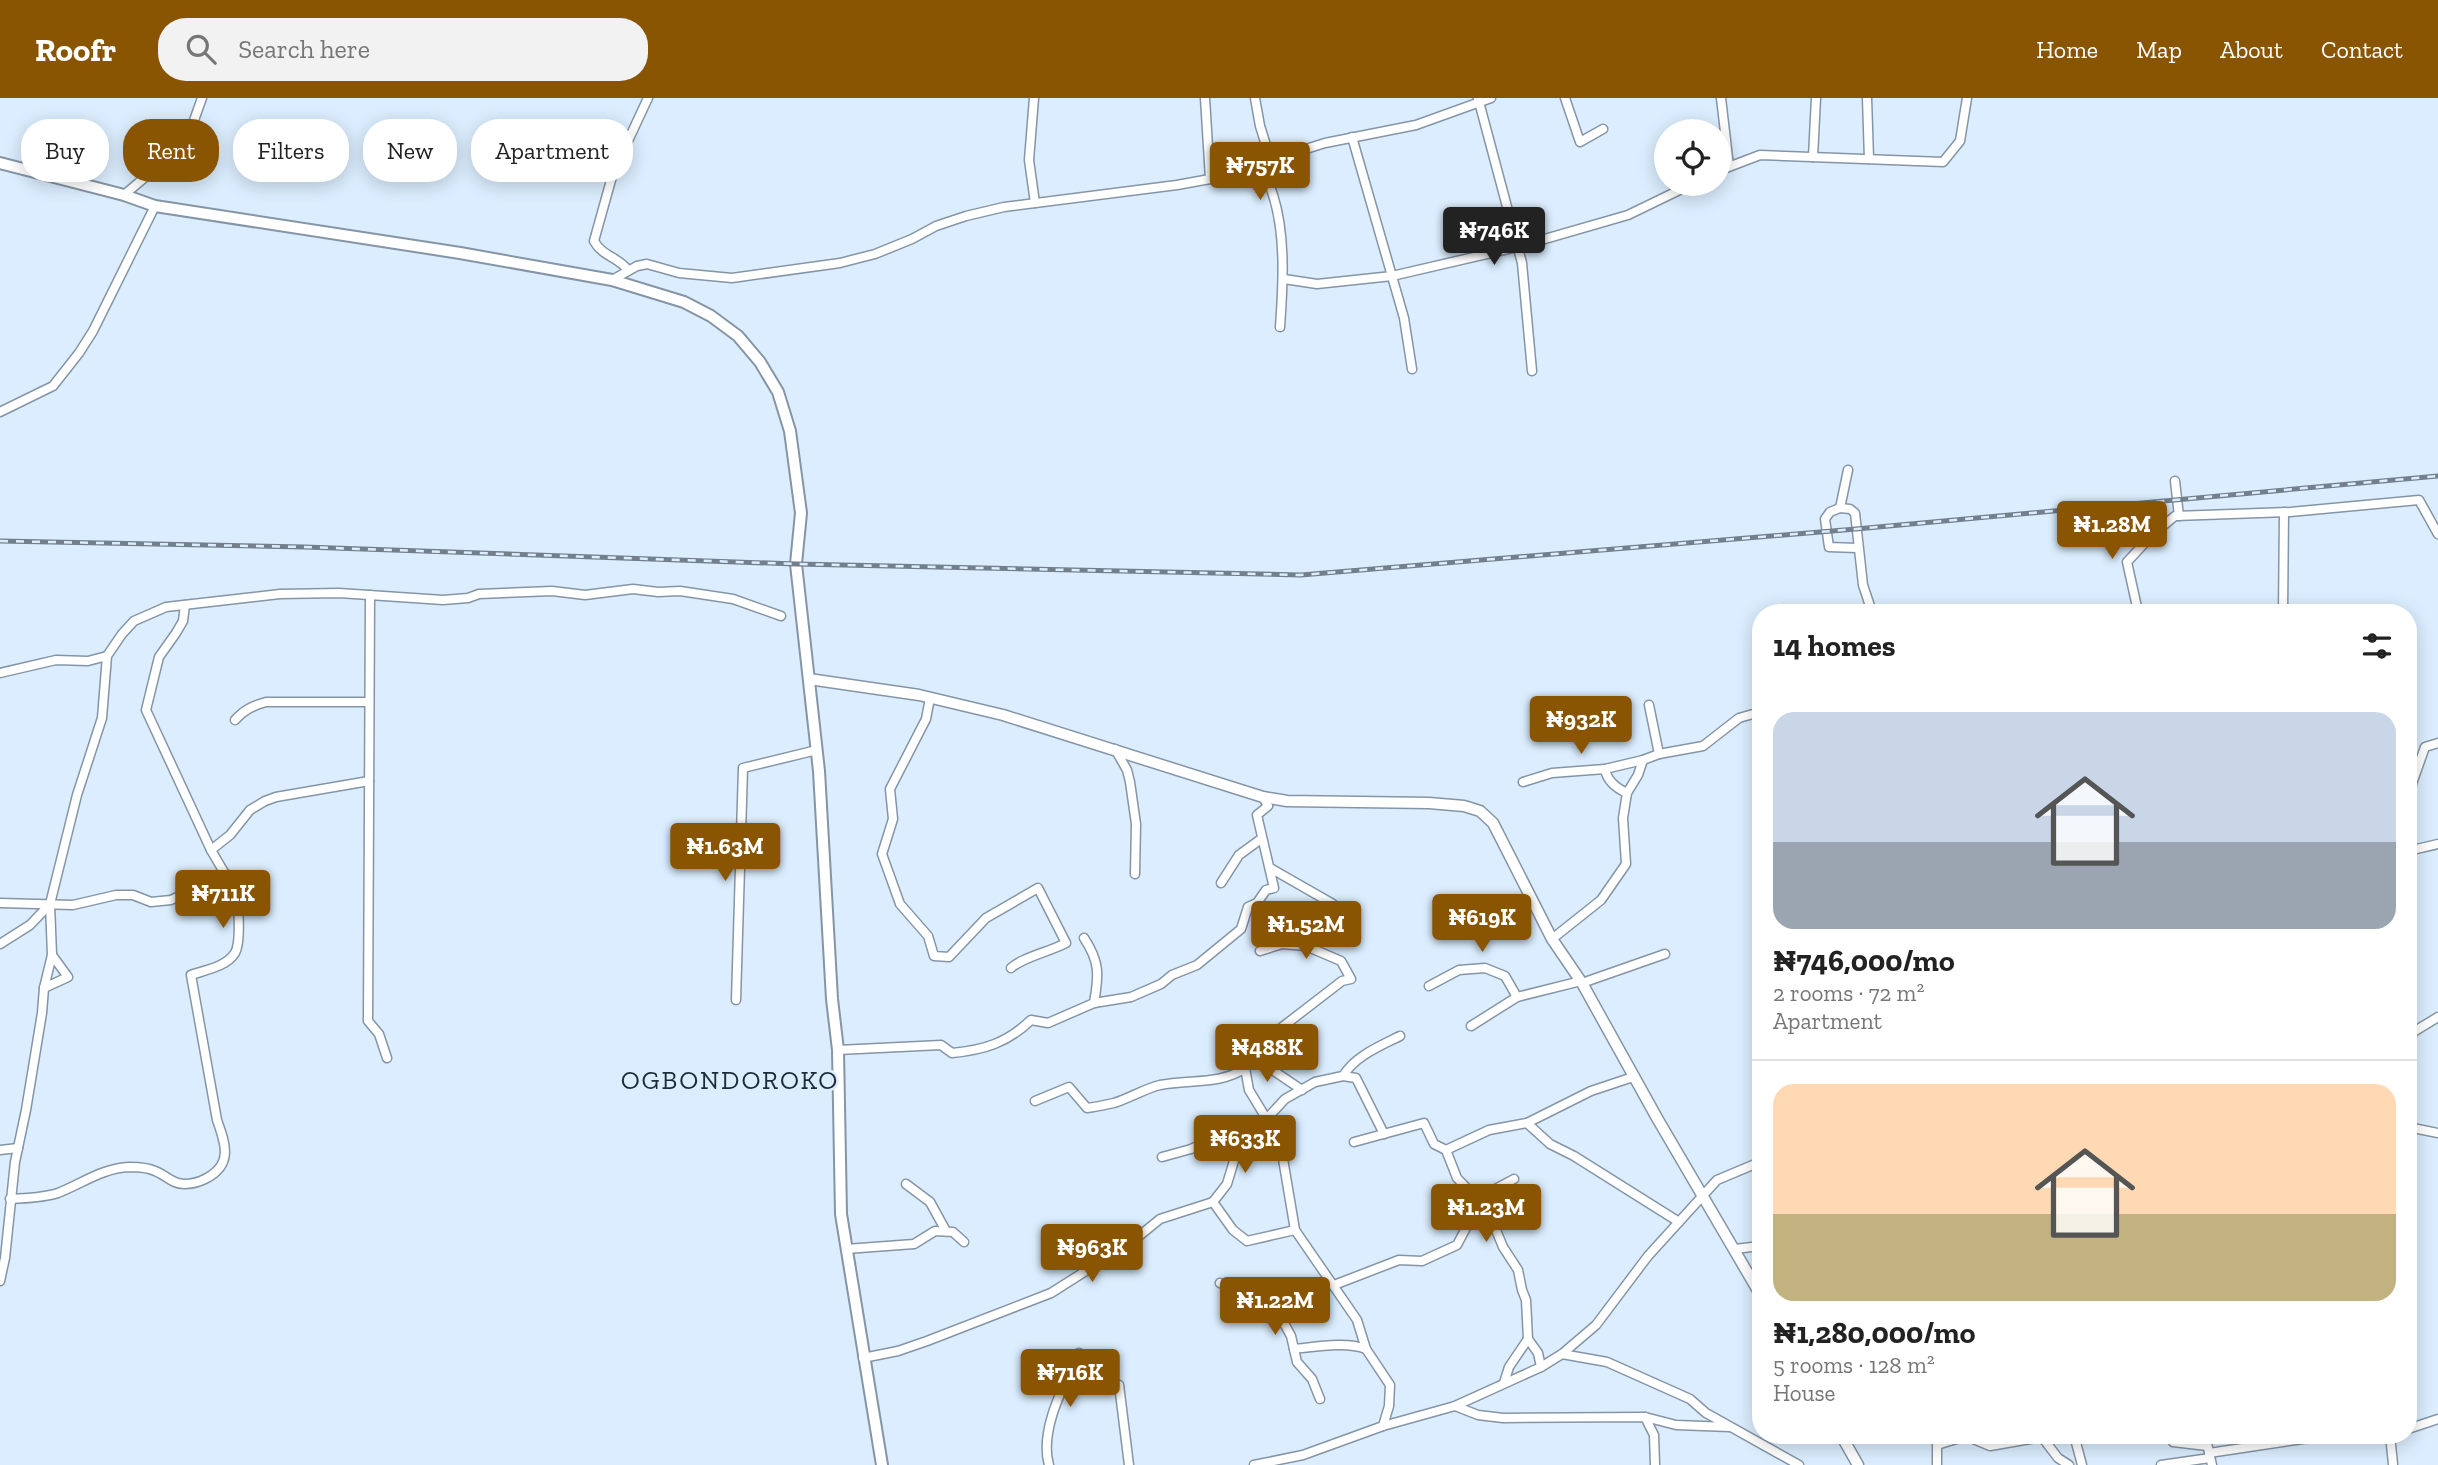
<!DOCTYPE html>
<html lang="en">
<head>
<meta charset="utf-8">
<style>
  body { margin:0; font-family:"Zilla Slab",serif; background:#f2f2f2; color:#222; height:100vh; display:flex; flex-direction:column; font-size:26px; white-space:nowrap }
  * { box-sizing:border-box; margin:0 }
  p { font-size:23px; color:#767676 }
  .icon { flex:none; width:38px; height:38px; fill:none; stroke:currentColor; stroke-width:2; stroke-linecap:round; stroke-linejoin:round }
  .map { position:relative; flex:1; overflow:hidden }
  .panel { position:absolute; left:1752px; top:506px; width:665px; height:840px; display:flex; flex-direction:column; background:#fff; border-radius:28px; box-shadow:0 4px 18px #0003 }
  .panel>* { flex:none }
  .banner { position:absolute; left:21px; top:21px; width:665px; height:63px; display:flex; gap:14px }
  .tools { position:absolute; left:1654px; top:21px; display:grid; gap:14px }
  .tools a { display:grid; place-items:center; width:77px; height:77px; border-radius:50%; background:#fff; box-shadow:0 4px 18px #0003; font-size:35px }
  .price { position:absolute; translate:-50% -60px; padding:0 16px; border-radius:7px; background:#8a5503; color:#fff; font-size:23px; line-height:46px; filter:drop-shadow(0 2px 4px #0008) }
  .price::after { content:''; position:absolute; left:50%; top:42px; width:21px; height:16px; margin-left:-10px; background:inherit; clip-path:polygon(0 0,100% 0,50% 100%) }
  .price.on { background:#222; color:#fff }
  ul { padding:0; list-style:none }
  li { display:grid; align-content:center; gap:14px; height:371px; padding:0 21px }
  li+li { border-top:2px solid #e0e0e0 }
  li span { display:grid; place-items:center; height:217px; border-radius:21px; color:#555 }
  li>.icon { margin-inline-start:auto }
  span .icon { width:126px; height:126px; fill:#fffc; stroke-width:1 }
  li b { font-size:30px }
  h2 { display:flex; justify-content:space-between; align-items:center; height:84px; padding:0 21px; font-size:30px }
  .tag { padding:0 24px; border-radius:28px; background:#fff; box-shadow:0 4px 18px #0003; font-size:24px; line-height:63px }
  .tag.on { background:#8a5503; color:#fff }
  header { display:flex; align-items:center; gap:42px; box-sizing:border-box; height:98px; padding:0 35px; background:#8a5503; color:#fff }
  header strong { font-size:33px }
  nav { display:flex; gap:38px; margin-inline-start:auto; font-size:24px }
  .search { width:490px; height:63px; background:#f2f2f2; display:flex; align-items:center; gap:18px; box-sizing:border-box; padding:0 24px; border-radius:28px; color:#767676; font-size:26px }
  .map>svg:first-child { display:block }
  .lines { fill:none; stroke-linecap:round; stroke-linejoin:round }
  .minor-casing { stroke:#8595a5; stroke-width:11 }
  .tertiary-casing { stroke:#8595a5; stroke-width:13 }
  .secondary-casing { stroke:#8595a5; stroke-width:14 }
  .minor { stroke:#fff; stroke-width:8 }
  .tertiary { stroke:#fff; stroke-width:10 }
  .secondary { stroke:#fff; stroke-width:10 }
  .rail-casing { stroke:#737f8a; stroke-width:5 }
  .rail { stroke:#dbedfe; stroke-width:2.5; stroke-dasharray:8; stroke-linecap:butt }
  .labels { text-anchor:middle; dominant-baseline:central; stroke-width:5; stroke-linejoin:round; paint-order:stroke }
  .quarter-label { font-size:26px; letter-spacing:2px; fill:#1d2b38; stroke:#dbedfe }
</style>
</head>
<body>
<header>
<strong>Roofr</strong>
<div class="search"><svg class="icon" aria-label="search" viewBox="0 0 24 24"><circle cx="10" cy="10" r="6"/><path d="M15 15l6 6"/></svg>Search here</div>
<nav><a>Home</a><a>Map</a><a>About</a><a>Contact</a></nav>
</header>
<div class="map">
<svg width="2438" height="1367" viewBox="0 0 2438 1367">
  <rect width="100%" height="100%" fill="#dbedfe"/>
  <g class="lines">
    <g class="minor-casing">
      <g id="minor">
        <path d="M 1034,0 L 1029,62 L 1035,105"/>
        <path d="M 1205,0 L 1210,81"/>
        <path d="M 1255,0 L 1260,28 L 1271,63"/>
        <path d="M 1478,0 L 1522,165 L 1532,273"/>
        <path d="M 1565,0 L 1580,44 L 1603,31"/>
        <path d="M 1721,0 L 1729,68"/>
        <path d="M 1867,0 L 1869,61"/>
        <path d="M 1352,39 L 1404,220 L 1412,271"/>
        <path d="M 1813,59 L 1816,0"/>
        <path d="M 1260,67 C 1264,76 1270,87 1273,97 C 1286,137 1283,188 1280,229"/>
        <path d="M 1718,73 L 1760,57 L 1943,64 L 1960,43 L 1967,0"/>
        <path d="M 124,97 L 163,64 L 192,28 L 202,0"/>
        <path d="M 628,172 C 618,159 602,158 594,143 L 613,75 L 648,0"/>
        <path d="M 1284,181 L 1317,186 L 1392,178 L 1517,149 L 1628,117 L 1692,86"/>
        <path d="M 612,182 L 637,168 L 647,166 L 679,175 L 732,180 L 840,165 L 875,156 L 912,141 L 936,128 L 966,118 L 1004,109 L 1177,87 L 1210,81 L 1325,45 L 1416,27 L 1491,0"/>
        <path d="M 0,314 L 53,288 L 79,255 L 93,233 L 155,108"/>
        <path d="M 1848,372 L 1840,410 L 1850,411 L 1855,415 L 1863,487 L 1872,514"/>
        <path d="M 2175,383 L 2179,418"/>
        <path d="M 1840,410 L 1830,414 L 1825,421 L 1829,449 L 1857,450"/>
        <path d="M 370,497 L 368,923 L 379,936 L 387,960"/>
        <path d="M 185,507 L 183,523 L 176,535 L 159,559 L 146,612 L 211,752"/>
        <path d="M 2135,514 L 2137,509 L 2127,464 L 2153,436 L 2175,418 L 2290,414 L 2419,402 L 2438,436"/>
        <path d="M 2283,514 L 2284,414"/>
        <path d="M 0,575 L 56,562 L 88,563 L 107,558"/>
        <path d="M 930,600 L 926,621 L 890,691 L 893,721 L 882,756 L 900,806 L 928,838 L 934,858 L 949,859 L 986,820 L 1038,790 L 1066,845 C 1049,854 1023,859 1011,870"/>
        <path d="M 235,622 C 244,612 252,608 266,604 L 369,604"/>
        <path d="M 1115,651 L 1127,672 L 1130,684 L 1136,726 L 1135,776"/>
        <path d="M 1659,656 L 1703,648 L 1739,620 L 1760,614"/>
        <path d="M 1605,671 L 1643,662"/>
        <path d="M 1523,684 L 1552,675 L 1605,671 C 1607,683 1616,690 1627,695"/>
        <path d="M 2408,697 L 2425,649 L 2438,645"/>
        <path d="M 2408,753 L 2438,746"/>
        <path d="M 1270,770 L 1333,806"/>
        <path d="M 225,776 L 211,752 L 230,737 L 250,712 L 265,703 L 276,699 L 369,683"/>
        <path d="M 1221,785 L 1239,757 L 1261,741"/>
        <path d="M 0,805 L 73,807 L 116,797 L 133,797 L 151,804 L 171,802 L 225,776 L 233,779 C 238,792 242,843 235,855 C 226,869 205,872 191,877 L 217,1022 C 226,1047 233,1067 205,1081 C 199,1084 191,1086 184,1086 C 172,1086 166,1077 155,1073 C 149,1070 136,1069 129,1069 C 103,1070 81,1086 58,1095 C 43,1100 26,1100 10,1101"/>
        <path d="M 1084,840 C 1100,864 1099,877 1094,905"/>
        <path d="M 1552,841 L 1601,802 L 1626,766 L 1623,720 L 1627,695 L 1638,677 L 1643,662 L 1659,656 L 1649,607"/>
        <path d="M 0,846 L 30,827 L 50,806"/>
        <path d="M 1582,885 L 1665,856"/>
        <path d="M 1429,888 L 1459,872 L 1485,870 L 1505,878 L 1517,899"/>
        <path d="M 44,890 L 68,879 L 52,857"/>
        <path d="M 736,902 L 743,670 L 817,652"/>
        <path d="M 1471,928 L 1517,899 L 1581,883"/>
        <path d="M 2408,929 L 2415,933 L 2438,919"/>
        <path d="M 838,952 L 941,947 L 952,955 C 984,952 1007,945 1031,922 L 1048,925 L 1094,905 L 1131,899 L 1161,886 L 1172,877 L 1197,867 L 1241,831 L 1248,809 L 1257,805 L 1266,792 L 1274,790 L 1257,717 L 1268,708 L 1263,699"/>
        <path d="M 1259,954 L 1274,973 L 1302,992"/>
        <path d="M 1245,970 L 1272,937 L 1342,883 L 1351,881 L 1341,863 L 1306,848 L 1282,846 L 1260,853"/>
        <path d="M 1343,978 L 1356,980 L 1384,1036"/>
        <path d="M 1035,1003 L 1069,989 L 1087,1010 C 1096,1009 1105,1007 1114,1005 C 1130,1000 1144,991 1160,987 C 1189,981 1221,987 1245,970 L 1249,992 L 1266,1020 L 1282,1055 L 1295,1132 L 1357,1222 L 1366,1251 L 1390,1287 L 1389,1308 L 1383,1328"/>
        <path d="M 1527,1025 L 1591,993 L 1633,979"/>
        <path d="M 2408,1029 L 2438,1035"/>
        <path d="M 1354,1044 L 1424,1025 L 1434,1046 L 1446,1052"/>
        <path d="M 0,1052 L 18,1050"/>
        <path d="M 1162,1059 L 1191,1051 L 1224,1036 L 1252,1032 L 1259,1029 L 1285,1001 L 1315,984 L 1343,978 C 1355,958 1380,948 1400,938"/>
        <path d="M 1514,1081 L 1482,1098 L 1503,1149 L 1518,1172 L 1522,1192 L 1526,1202 L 1528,1241 L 1538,1255 L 1541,1269"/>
        <path d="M 906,1086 L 930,1104 L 946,1133"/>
        <path d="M 1482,1098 L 1478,1102 L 1457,1080 L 1446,1052 L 1489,1032 L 1527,1025 L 1550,1046 L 1574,1058 L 1679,1124"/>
        <path d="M 1213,1104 L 1227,1086 L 1236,1056 L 1249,1032"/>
        <path d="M 846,1151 L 914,1146 L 935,1133 L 953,1134 L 964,1144"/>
        <path d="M 1735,1151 L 1760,1148"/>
        <path d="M 0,1183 L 5,1160 L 15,1064 L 26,1012 L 42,915 L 44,890 L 52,857 L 50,806 L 77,697 L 102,620 L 107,558 L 122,536 L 134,523 L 166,509 L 280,496 L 339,495 L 443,502 L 468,500 L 479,496 L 552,493 L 585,497 L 633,491 L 658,494 L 680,493 L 733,501 L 781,518"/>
        <path d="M 1220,1185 L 1279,1216 L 1291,1238 L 1297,1264 L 1312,1281 L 1320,1301"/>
        <path d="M 1334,1187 L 1399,1162 L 1422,1163 L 1457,1147 L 1476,1111 L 1483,1105"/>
        <path d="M 1294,1251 C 1315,1249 1346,1243 1366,1251"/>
        <path d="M 1562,1256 L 1607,1264 L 1690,1301 L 1706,1315 L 1799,1367"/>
        <path d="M 863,1260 L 898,1253 L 927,1243 L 1051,1195 L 1133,1143 L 1160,1121 L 1213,1104 L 1233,1132 L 1247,1143 L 1295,1132"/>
        <path d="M 1504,1285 L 1509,1269 L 1528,1241"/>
        <path d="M 1119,1287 L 1129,1367"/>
        <path d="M 1455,1308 L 1478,1317 L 1503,1320 L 1645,1319 L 1676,1327 L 1730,1329"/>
        <path d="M 1645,1319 L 1654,1337 L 1655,1367"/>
        <path d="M 2408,1331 L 2438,1321"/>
        <path d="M 2074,1337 L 2082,1367"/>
        <path d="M 2170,1337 L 2173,1344 L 2207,1348"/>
        <path d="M 2205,1337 L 2212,1367"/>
        <path d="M 2390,1337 L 2393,1366"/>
        <path d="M 2209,1355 L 2330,1337"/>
        <path d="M 1049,1367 C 1039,1332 1064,1287 1079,1255"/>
        <path d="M 1254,1367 L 1303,1357 L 1383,1328 L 1455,1308 L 1541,1269 L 1562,1256 L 1596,1227 L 1648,1158 L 1717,1082 L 1760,1064"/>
        <path d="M 1937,1367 L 1937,1347 L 1966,1338 L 1990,1348 L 2042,1339 L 2058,1360 L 2069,1367"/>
        <path d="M 2161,1367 L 2210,1360"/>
      </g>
    </g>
    <g class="tertiary-casing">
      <g id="tertiary">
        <path d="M 809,581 L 919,597 L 1003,617 L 1263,699 L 1287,703 L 1429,705 L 1464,708 L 1480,713 L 1493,725 L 1552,841 L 1582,885 L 1657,1020 L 1760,1196"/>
        <path d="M 1841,1337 L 1858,1367"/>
      </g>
    </g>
    <g class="secondary-casing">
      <path id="secondary" d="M 0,65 L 124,97 L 155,108 L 460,155 L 612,182 L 684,204 L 711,218 L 738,238 L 760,264 L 778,294 L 790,333 L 801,415 L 796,466 L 819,673 L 832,901 L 838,952 L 841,1116 L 882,1367"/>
    </g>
    <use href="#minor" class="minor"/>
    <use href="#tertiary" class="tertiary"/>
    <use href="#secondary" class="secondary"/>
    <g class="rail-casing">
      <path id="rail" d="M 0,443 L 304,449 L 796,466 L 1301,477 L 1856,431 L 2438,378"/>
    </g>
    <use href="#rail" class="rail"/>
  </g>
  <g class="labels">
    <g class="quarter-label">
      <text x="730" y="982">OGBONDOROKO</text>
    </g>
  </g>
</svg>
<div class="tools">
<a><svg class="icon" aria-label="locate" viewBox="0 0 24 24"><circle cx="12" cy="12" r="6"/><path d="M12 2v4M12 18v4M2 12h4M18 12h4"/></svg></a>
</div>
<b class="price" style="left:1260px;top:104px">₦757K</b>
<b class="price on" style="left:1494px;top:169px">₦746K</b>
<b class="price" style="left:2112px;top:463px">₦1.28M</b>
<b class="price" style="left:1581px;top:658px">₦932K</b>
<b class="price" style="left:725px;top:785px">₦1.63M</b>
<b class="price" style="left:223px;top:832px">₦711K</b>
<b class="price" style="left:1482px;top:856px">₦619K</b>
<b class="price" style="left:1306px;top:863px">₦1.52M</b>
<b class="price" style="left:1267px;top:986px">₦488K</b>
<b class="price" style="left:1245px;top:1077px">₦633K</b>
<b class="price" style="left:1486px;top:1146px">₦1.23M</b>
<b class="price" style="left:1092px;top:1186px">₦963K</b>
<b class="price" style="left:1275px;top:1239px">₦1.22M</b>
<b class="price" style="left:1070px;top:1311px">₦716K</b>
<div class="banner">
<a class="tag">Buy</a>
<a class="tag on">Rent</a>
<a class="tag">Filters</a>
<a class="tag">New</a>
<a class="tag">Apartment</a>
</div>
<section class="panel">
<h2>14 homes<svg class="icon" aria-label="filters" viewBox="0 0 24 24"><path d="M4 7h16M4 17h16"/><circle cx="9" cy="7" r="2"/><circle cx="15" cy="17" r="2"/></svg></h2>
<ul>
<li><span style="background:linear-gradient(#c9d6e8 60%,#9aa5b1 0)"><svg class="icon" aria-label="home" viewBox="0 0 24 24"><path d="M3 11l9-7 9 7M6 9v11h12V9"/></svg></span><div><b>₦746,000/mo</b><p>2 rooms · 72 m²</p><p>Apartment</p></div></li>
<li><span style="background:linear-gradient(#ffd9b3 60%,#c2b280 0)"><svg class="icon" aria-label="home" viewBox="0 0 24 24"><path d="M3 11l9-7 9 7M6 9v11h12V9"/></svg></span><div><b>₦1,280,000/mo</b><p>5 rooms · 128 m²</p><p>House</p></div></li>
</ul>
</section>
</div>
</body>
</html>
